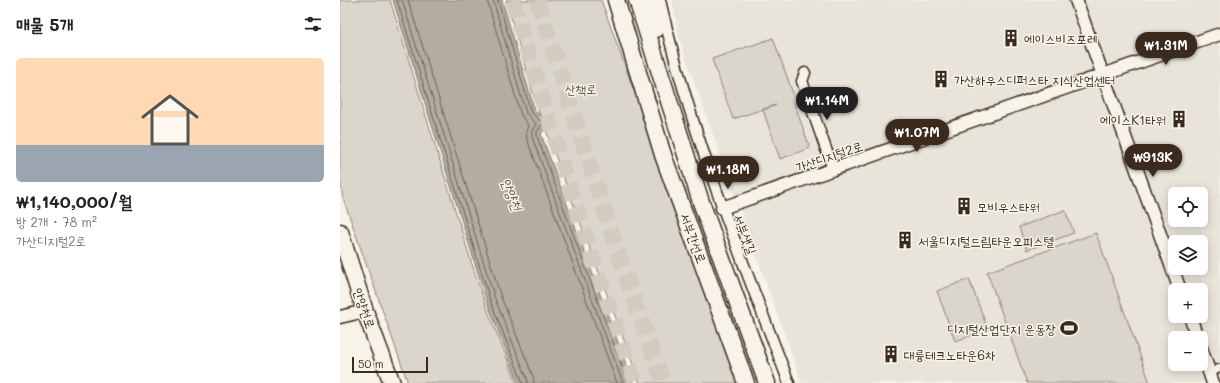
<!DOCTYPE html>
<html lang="ko">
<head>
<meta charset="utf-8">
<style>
  body { margin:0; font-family:Mali,"Poor Story",sans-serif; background:#f2f2f2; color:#202124; height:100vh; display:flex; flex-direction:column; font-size:15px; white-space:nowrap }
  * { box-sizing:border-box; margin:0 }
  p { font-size:13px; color:#757577 }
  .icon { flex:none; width:22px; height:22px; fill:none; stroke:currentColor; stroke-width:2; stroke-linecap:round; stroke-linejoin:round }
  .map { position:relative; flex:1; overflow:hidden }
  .details { display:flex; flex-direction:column; background:#fff; width:340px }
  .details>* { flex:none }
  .buttons { position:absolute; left:828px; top:187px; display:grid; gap:8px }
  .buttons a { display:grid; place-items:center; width:40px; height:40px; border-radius:6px; background:#fff; box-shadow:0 2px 10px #0003; font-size:20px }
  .scale { position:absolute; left:12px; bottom:10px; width:76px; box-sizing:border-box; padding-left:4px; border:2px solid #3b2a1e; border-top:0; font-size:11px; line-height:14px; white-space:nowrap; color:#3b2a1e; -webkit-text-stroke:3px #f7f3e8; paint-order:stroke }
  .price { position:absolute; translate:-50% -34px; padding:0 9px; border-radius:14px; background:#3b2a1e; color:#fff; font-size:13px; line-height:26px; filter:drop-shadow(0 1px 2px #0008) }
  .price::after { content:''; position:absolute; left:50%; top:24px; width:12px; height:9px; margin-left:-6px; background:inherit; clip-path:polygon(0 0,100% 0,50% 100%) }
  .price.on { background:#222; color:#fff }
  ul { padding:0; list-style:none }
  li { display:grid; align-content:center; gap:8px; height:212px; padding:0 16px }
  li+li { border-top:1px solid #e0e0e0 }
  li span { display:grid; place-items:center; height:124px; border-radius:6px; color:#555 }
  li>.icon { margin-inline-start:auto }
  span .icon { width:72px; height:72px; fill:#fffc; stroke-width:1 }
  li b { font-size:17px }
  h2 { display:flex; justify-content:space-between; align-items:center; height:48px; padding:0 16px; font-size:17px }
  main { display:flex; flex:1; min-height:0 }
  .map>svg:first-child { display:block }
  .built { fill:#e9e4d9; fill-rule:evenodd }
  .green { fill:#dbd6cb; stroke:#8b8074 }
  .water { fill:#b4aca0; stroke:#84786c }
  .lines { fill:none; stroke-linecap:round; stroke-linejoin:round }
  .shore { stroke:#6b5e52; stroke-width:1 }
  .trunk-tunnel { stroke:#d1cbc0; stroke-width:16; stroke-dasharray:16 8; stroke-linecap:butt }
  .pedestrian-casing { stroke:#3b2a1e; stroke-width:10 }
  .minor-casing { stroke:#3b2a1e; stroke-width:13 }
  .tertiary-casing { stroke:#3b2a1e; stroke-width:15 }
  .primary-casing { stroke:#3b2a1e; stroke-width:19 }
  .pedestrian { stroke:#f7f3e8; stroke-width:7 }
  .minor { stroke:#f7f3e8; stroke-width:10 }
  .tertiary { stroke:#f7f3e8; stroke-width:12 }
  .primary { stroke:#f7f3e8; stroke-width:16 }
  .labels { text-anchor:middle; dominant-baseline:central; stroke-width:3; stroke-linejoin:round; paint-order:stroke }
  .poi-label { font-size:13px; fill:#3b2a1e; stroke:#f7f3e8; text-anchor:start }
  .park-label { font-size:13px; fill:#5b4c41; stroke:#f7f3e8 }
  .street-label { font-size:13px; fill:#3b2a1e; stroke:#f7f3e8 }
  .water-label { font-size:14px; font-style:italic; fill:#5f5145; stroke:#f7f3e8 }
</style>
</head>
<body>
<main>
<section class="details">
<h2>매물 5개<svg class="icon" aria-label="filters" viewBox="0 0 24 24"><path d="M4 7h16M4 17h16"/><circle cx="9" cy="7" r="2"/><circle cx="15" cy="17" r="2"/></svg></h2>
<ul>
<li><span style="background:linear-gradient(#ffd9b3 70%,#9aa5b1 0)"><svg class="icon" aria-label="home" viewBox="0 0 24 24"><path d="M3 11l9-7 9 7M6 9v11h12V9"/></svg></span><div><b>₩1,140,000/월</b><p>방 2개 · 78 m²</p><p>가산디지털2로</p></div></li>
</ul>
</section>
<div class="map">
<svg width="880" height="383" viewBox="0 0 880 383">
  <rect width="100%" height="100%" fill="#f7f3e8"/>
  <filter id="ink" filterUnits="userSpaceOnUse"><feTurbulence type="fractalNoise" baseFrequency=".025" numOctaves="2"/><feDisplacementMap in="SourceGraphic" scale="8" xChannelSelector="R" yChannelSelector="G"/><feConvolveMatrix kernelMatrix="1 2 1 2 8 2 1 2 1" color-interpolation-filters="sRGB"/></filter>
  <g filter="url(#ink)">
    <path class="built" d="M 332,0 L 880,0 L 880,383 L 462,383 L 341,45 ZM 835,194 L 861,194 L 861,220 L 835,220 ZM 835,242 L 861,242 L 861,268 L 835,268 ZM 835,290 L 861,290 L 861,316 L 835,316 ZM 835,338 L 861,338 L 861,364 L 835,364 Z"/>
    <g class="green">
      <path d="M 0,0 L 50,0 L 131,261 L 146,306 L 177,383 L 68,383 L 3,198 L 0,180 Z"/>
      <path d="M 166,0 L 261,0 L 400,383 L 300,383 L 195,101 Z"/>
      <path d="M 433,38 L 455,99 L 453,100 L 470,148 L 440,159 L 423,110 L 436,105 L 393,119 L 372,59 Z"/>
      <path d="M 725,210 L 734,233 L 687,250 L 679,227 Z"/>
      <path d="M 756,233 L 810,383 L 687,383 L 647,272 Z"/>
      <path d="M 629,279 L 648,330 L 615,341 L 597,291 Z"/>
    </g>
    <path class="water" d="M 53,0 L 162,0 L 195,111 L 209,122 L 201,134 L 293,383 L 179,383 L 147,302 Z"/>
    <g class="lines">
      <g class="shore">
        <path d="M 57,0 L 150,300 L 183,383"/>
        <path d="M 62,0 L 155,299 L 187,378 L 188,383"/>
        <path d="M 68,0 L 161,297 L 193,376 L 194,383"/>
        <path d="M 147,0 L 181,115 L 188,125 L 186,133 L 187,139 L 277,383"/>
        <path d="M 153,0 L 186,113 L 196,124 L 192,131 L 192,137 L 283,383"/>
        <path d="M 158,0 L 191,112 L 203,123 L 197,132 L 197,136 L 288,383"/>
      </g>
      <g class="trunk-tunnel">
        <path d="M 172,0 C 211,128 250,257 296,383"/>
        <path d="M 197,0 L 277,250 L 323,383"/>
      </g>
      <g class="pedestrian-casing">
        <path id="pedestrian" d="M 876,370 L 880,368"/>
      </g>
      <g class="minor-casing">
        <g id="minor">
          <path d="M 320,0 C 350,132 401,257 449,383"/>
          <path d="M 465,73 L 462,81 L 493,169"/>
        </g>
      </g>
      <g class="tertiary-casing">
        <g id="tertiary">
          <path d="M 736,0 L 840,290"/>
          <path d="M 382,208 L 880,34"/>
          <path d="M 850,316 L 857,338"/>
          <path d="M 0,317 L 25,311"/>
          <path d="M 861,348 L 873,383"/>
        </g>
      </g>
      <g class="primary-casing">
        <g id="primary">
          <path d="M 276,0 L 323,155 L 406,383"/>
          <path d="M 297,0 L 361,202 L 427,383"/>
          <path d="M 309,0 L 316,29"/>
          <path d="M 0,232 L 25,311 L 52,383"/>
        </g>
      </g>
      <use href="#pedestrian" class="pedestrian"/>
      <use href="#minor" class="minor"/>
      <use href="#tertiary" class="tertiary"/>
      <use href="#primary" class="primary"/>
    </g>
  </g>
  <defs>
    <g id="building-bare" transform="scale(1.38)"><path d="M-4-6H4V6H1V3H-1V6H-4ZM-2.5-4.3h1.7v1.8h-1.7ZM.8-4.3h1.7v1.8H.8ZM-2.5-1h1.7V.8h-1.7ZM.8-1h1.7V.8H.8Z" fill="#3b2a1e" stroke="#f7f3e8" stroke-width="2.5" paint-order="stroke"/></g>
    <g id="stadium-bare" transform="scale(1.38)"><path d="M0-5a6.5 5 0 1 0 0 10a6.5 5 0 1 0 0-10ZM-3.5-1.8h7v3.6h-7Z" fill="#3b2a1e" stroke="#f7f3e8" stroke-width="2.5" paint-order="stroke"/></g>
  </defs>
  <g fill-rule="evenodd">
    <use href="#building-bare" x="671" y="38"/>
    <use href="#building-bare" x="601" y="79"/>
    <use href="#building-bare" x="839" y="119"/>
    <use href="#building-bare" x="624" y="206"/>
    <use href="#building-bare" x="565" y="240"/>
    <use href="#stadium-bare" x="729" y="328"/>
    <use href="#building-bare" x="551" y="354"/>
  </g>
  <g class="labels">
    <g class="poi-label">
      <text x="684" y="38">에이스비즈포레</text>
      <text x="614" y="79">가산하우스디퍼스타 지식산업센터</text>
      <text x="826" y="119" text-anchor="end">에이스K1타워</text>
      <text x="637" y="206">모비우스타워</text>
      <text x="578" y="240">서울디지털드림타운오피스텔</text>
      <text x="716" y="328" text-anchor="end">디지털산업단지 운동장</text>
      <text x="564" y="354">대륭테크노타운6차</text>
    </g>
    <g class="park-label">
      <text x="241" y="88">산책로</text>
    </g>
    <g class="street-label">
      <text transform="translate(489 156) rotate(-19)">가산디지털2로</text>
      <text transform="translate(406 234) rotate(69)">서부샛길</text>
      <text transform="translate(354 238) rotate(70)">서부간선로</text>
      <text transform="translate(25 308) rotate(71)">안양천로</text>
    </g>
    <g class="water-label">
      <text transform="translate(172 194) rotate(68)">안양천</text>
    </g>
  </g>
</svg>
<div class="buttons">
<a><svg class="icon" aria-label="locate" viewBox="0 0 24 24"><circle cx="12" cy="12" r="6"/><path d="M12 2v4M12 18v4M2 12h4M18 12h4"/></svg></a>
<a><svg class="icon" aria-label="layers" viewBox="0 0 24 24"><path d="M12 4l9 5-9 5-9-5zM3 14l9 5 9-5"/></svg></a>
<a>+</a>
<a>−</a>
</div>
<div class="scale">50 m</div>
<b class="price" style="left:826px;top:66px">₩1.31M</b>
<b class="price on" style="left:487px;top:121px">₩1.14M</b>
<b class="price" style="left:577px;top:153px">₩1.07M</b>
<b class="price" style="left:813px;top:178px">₩913K</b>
<b class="price" style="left:388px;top:190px">₩1.18M</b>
</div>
</main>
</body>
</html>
